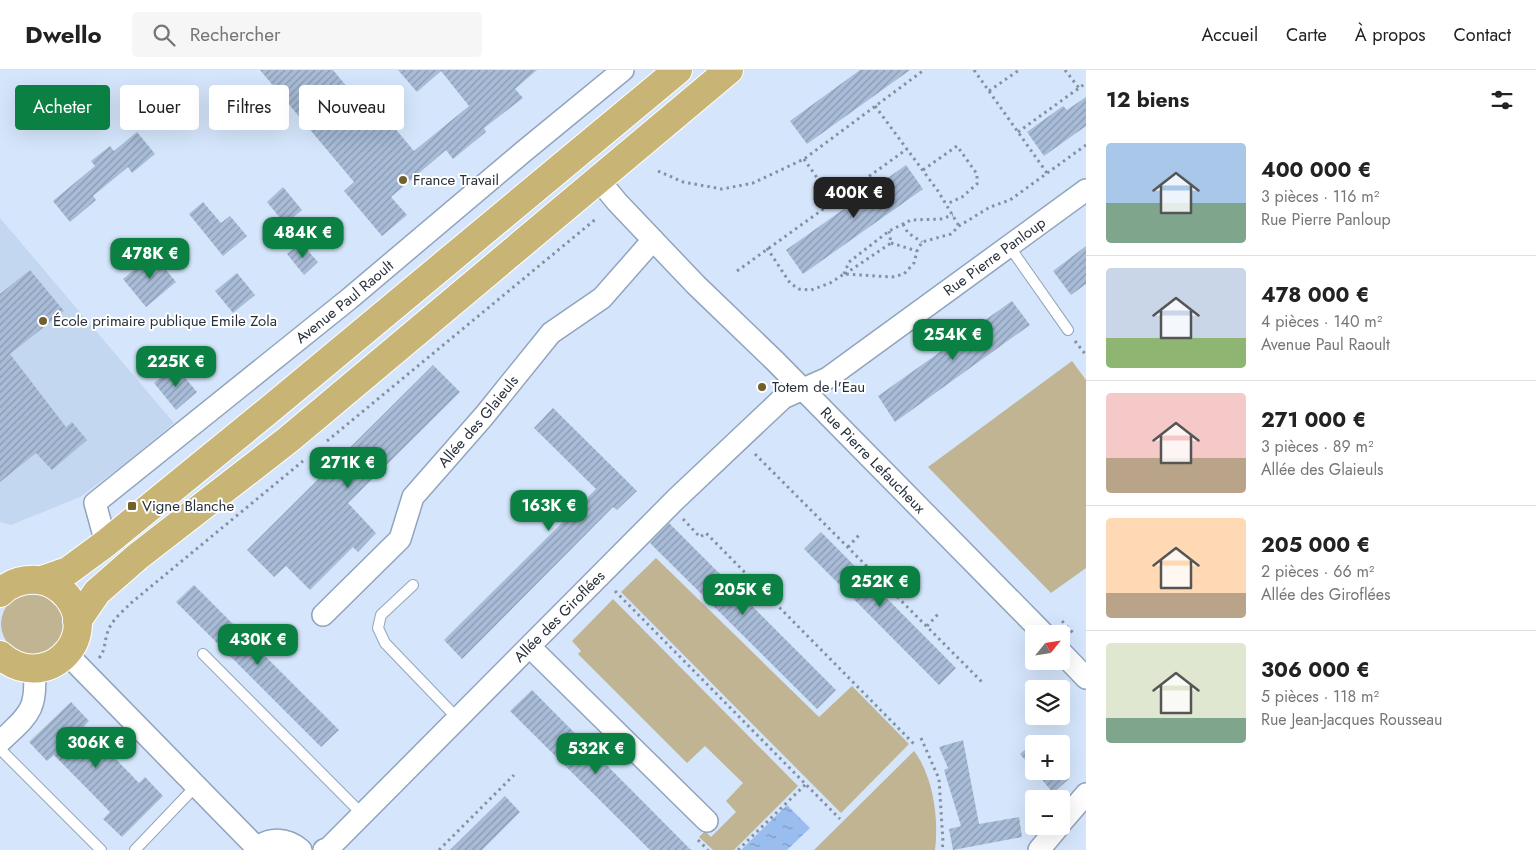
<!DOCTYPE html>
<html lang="fr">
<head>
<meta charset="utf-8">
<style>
  body { margin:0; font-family:Jost,sans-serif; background:#f6f6f6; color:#222; height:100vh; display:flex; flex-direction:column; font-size:19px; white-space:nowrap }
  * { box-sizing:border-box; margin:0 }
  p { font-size:16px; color:#767676 }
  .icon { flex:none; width:28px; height:28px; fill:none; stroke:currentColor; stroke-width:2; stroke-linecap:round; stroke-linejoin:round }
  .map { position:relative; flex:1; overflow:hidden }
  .panel { display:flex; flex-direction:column; background:#fff; width:450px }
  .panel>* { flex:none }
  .hud { position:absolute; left:15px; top:15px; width:475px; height:45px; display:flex; gap:10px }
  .needle { width:32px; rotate:60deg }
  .controls { position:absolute; left:1025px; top:555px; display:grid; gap:10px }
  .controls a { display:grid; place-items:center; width:45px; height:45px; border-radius:5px; background:#fff; box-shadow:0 5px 20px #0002; font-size:25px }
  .price { position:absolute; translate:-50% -42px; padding:0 11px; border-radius:10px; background:#0b8043; color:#fff; font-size:16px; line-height:32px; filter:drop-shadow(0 1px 2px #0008) }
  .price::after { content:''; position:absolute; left:50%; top:30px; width:15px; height:11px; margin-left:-8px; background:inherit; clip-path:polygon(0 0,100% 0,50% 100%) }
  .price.on { background:#222; color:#fff }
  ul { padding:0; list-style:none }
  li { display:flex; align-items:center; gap:15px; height:125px; padding:0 20px }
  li+li { border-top:1px solid #e0e0e0 }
  li span { display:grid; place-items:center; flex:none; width:140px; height:100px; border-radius:5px; color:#555 }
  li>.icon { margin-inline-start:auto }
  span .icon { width:60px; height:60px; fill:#fffc; stroke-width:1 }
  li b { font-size:21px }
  h2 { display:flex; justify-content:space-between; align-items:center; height:60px; padding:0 20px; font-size:21px }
  .pill { padding:0 18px; border-radius:5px; background:#fff; box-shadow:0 5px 20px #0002; font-size:18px; line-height:45px }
  .pill.on { background:#0b8043; color:#fff }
  header { display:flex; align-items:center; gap:30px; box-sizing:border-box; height:70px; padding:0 25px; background:#fff; border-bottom:1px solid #e0e0e0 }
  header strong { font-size:24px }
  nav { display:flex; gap:28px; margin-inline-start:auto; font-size:18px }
  .search { width:350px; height:45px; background:#f6f6f6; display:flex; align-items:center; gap:12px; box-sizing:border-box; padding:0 18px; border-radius:5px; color:#767676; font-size:19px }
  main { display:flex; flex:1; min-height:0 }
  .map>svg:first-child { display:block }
  .built { fill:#c4d7f1 }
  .grass { fill:#c0b492 }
  .water { fill:url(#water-ripples) }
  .building { fill:url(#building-hatch) }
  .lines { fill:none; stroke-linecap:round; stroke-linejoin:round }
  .service-casing { stroke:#91a4be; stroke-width:12 }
  .minor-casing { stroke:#91a4be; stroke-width:24 }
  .primary-casing { stroke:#fff; stroke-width:30 }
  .path { stroke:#8491a2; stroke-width:3; stroke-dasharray:2.5 4; stroke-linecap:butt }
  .service { stroke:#fff; stroke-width:10 }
  .minor { stroke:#fff; stroke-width:21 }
  .primary { stroke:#c8b575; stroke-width:28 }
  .poi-dot { fill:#71602e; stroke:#fff; stroke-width:2 }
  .labels { text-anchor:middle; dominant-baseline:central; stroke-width:4; stroke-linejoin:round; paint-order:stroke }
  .poi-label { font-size:15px; fill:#28303b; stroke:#fff; text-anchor:start }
  .street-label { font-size:15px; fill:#28303b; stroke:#fff }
</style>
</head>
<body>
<header>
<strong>Dwello</strong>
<div class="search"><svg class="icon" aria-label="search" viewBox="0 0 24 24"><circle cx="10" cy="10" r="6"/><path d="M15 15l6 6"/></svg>Rechercher</div>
<nav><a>Accueil</a><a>Carte</a><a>À propos</a><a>Contact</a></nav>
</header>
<main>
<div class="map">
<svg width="1086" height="780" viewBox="0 0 1086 780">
  <defs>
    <pattern id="water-ripples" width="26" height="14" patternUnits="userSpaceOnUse" patternTransform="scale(1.25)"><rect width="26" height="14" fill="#98bdee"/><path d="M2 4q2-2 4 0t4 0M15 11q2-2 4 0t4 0" fill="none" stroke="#7c9ac2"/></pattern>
    <pattern id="building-hatch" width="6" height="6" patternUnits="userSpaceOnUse" patternTransform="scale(1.25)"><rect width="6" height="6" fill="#a8bcd7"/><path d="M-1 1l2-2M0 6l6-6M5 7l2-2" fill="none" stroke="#8999b0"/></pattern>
  </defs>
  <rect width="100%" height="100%" fill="#d5e6fc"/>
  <path class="built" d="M 0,148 L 174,353 L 122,396 L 80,427 L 11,455 L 0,452 Z"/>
  <g class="grass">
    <path d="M 1072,291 L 1086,310 L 1086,498 L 1051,523 L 928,397 Z"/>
    <path d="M 656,488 L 819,647 L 852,616 L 909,674 L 841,743 L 621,522 Z"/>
    <circle cx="32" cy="554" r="31"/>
    <path d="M 613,529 L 798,716 L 734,780 L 713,780 L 699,767 L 705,761 L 711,767 L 736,742 L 726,731 L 743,713 L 705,676 L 687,693 L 578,584 L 581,581 L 572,571 Z"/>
    <path d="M 914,681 C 933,706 939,748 935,780 L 814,780 Z"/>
  </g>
  <path class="water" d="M 787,735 L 810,758 L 787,780 L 741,780 Z"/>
  <g class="building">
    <path d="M 260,0 L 333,0 L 379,55 L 387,49 L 414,81 L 469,36 L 441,1 L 417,22 L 398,0 L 537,0 L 515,19 L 523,28 L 484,58 L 486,62 L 453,89 L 446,80 L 391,127 L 407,145 L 382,166 L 344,121 L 354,112 Z"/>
    <path d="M 860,0 L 910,0 L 807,74 L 790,51 Z"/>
    <path d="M 1086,27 L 1086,56 L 1044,86 L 1027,62 L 1063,36 L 1067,40 Z"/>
    <path d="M 137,62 L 155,84 L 132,103 L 128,97 L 93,126 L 96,130 L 70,152 L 53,131 L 95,96 L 91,91 L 110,76 L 114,81 Z"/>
    <path d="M 906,95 L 923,119 L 803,204 L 786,180 Z"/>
    <path d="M 283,117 L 302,140 L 285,154 L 267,132 Z"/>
    <path d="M 203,132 L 221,153 L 230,146 L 247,166 L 223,186 L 189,144 Z"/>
    <path d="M 301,173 L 318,192 L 304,205 L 287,184 Z"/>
    <path d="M 1086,176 L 1086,214 L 1071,225 L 1053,201 Z"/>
    <path d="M 153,184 L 176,212 L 146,237 L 123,209 Z"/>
    <path d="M 30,200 L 64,241 L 10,284 L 66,357 L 72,352 L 87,370 L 52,400 L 36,383 L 0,412 L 0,224 Z"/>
    <path d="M 237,203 L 255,225 L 233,243 L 215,221 Z"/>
    <path d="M 1012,231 L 1030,255 L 895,352 L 878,326 Z"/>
    <path d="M 433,295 L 460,322 L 348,433 L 376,463 L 358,482 L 353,477 L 310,520 L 286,496 L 274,507 L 247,480 Z"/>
    <path d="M 175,296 L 197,322 L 176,340 L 154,313 Z"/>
    <path d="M 553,338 L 637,421 L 617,440 L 613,437 L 462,589 L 444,570 L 596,419 L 534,358 Z"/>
    <path d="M 669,453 L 836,620 L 817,639 L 650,473 Z"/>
    <path d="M 821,462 L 956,598 L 939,615 L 804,479 Z"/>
    <path d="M 194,515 L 339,660 L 321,677 L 176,532 Z"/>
    <path d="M 532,620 L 691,780 L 650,780 L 510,641 Z"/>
    <path d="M 71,632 L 89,651 L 84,656 L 139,713 L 145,707 L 163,726 L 122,767 L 103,749 L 110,742 L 54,685 L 47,691 L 29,672 Z"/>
    <path d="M 963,670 L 979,754 L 1019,747 L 1022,767 L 953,780 L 949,759 L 961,756 L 944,700 L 948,698 L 939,677 Z"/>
    <path d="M 1035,671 L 1037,674 L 1034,674 L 1034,700 L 1020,684 Z"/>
    <path d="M 1035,701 L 1061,701 L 1069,709 L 1053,723 Z"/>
    <path d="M 505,726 L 520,742 L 482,780 L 450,780 Z"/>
  </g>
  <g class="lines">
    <g class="service-casing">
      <g id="service">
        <path d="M 1009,176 L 1068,260"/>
        <path d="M 413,515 L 381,545 L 378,558 L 385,573 L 458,649"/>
        <path d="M 203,584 L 362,744"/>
        <path d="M 0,679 L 101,780"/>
        <path d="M 135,780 L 196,716"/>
      </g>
    </g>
    <g class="minor-casing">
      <g id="minor">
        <path id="s1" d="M 599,110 L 617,132 L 696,215 L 775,291 L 1044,564"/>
        <path id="s2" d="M 106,473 L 95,433 L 349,229 L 523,82 L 623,0"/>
        <path id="s3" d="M 323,545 L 400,469 L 413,427 L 484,346 L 551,263 L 602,228 L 653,170"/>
        <path d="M 530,577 L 707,751"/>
        <path d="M 1061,582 L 1086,608"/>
        <path d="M 67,584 L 257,778"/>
        <path d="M 0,672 C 28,645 38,641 34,599"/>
        <path d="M 1061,753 L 1086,724"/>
        <path d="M 255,780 C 269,766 287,768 301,780"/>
        <path id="s4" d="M 324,780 L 329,778 L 676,429 L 783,328 L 828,308 L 1086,120"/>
        <path d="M 1039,780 L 1059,756"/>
      </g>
    </g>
    <g class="primary-casing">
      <g id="primary">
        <path d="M 42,510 L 68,501 L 106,473 L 269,340 L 678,0"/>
        <path d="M 0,523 C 10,513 24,509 38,510 C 50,511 59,517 67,526 C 102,568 45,625 0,585"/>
        <path d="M 77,551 L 97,522 L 137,487 L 289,369 L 729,0"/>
      </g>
    </g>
    <g class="path">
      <path d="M 974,0 L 1047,103"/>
      <path d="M 1065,0 L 1079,18"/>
      <path d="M 989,21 L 1019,0"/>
      <path d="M 875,36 L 938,121 L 959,156"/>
      <path d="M 1018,62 L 1086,13"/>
      <path d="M 804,89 L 833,131"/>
      <path d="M 923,100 L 957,76 L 977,104 L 977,114 L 962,127 L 947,134"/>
      <path d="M 658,101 L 683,112 L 722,119 L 753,113 L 804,89 L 924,0"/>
      <path d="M 903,154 L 908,163 L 922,172"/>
      <path d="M 891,173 L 917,181"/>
      <path d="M 767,178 L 790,213 L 799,219 L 811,220 L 830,213 L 844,204 L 892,207 L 904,204 L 914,193 L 917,181 L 922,172 L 951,164 L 959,156 L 990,137 L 1010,130 L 1086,75"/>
      <path d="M 737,201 L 907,79"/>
      <path d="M 844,204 L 849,192 L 889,161 L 911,150 L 941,149 L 953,145"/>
      <path d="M 845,204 L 891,173 L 889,161"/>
      <path d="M 1075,271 L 1086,285"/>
      <path d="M 327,371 L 597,148"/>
      <path d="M 755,384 L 982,612"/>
      <path d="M 683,449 L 700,467 L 706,463 L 914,674"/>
      <path d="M 848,477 L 860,464"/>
      <path d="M 615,521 L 840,749"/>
      <path d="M 1062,551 L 1075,565"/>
      <path d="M 927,556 L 940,542"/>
      <path d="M 99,588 C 106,580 104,571 108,561 C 112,550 123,541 131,533 L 303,391"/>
      <path d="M 921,668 L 939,709 L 943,772 L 942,780"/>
      <path d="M 698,770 L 708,780"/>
      <path d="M 439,780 L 514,705"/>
      <path d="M 738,780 L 806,714"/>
    </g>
    <use href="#service" class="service"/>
    <use href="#minor" class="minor"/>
    <use href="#primary" class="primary"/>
  </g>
  <g class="poi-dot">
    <circle cx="403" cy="110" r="5"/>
    <circle cx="43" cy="251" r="5"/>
    <circle cx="762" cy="317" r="5"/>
    <rect x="127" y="431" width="10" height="10" rx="2.5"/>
  </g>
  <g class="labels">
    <g class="poi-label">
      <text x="413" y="110">France Travail</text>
      <text x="53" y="251">École primaire publique Emile Zola</text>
      <text x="772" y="317">Totem de l'Eau</text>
      <text x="142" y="436">Vigne Blanche</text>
    </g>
    <g class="street-label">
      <text stroke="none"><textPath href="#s4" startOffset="900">Rue Pierre Panloup</textPath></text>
      <text stroke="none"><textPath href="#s2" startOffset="362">Avenue Paul Raoult</textPath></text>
      <text stroke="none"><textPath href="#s3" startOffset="252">Allée des Glaieuls</textPath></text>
      <text stroke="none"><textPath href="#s1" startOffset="392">Rue Pierre Lefaucheux</textPath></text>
      <text stroke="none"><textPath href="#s4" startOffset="332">Allée des Giroflées</textPath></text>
    </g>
  </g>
</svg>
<div class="controls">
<a><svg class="needle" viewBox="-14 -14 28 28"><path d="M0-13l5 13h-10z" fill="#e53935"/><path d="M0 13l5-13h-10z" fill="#767676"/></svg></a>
<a><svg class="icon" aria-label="layers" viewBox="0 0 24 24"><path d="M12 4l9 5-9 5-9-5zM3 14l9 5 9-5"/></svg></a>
<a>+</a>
<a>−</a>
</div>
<b class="price on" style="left:854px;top:149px">400K €</b>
<b class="price" style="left:303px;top:189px">484K €</b>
<b class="price" style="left:150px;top:210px">478K €</b>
<b class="price" style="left:953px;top:291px">254K €</b>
<b class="price" style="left:176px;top:318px">225K €</b>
<b class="price" style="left:348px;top:419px">271K €</b>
<b class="price" style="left:549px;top:462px">163K €</b>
<b class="price" style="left:880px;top:538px">252K €</b>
<b class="price" style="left:743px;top:546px">205K €</b>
<b class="price" style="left:258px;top:596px">430K €</b>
<b class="price" style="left:96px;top:699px">306K €</b>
<b class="price" style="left:596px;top:705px">532K €</b>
<div class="hud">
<a class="pill on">Acheter</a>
<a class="pill">Louer</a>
<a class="pill">Filtres</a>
<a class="pill">Nouveau</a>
</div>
</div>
<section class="panel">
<h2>12 biens<svg class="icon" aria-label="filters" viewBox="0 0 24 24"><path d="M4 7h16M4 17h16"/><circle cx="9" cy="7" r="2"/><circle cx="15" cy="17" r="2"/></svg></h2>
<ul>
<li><span style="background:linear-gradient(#a9c7e8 60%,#7fa58c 0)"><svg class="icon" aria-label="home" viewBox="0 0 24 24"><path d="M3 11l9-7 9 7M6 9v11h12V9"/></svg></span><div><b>400 000 €</b><p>3 pièces · 116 m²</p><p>Rue Pierre Panloup</p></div></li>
<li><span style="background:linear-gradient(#c9d6e8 70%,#8fb573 0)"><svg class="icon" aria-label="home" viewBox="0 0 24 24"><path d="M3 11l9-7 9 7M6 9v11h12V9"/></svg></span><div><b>478 000 €</b><p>4 pièces · 140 m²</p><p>Avenue Paul Raoult</p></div></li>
<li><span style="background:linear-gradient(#f6c9c9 65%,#b9a48a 0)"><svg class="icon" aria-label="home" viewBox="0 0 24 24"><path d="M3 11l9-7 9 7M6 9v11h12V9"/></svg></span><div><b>271 000 €</b><p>3 pièces · 89 m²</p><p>Allée des Glaieuls</p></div></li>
<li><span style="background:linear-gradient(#ffd9b3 75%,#b9a48a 0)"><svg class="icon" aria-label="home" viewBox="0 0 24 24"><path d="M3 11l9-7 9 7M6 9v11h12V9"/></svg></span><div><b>205 000 €</b><p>2 pièces · 66 m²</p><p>Allée des Giroflées</p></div></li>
<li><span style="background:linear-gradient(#dfe7d0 75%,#7fa58c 0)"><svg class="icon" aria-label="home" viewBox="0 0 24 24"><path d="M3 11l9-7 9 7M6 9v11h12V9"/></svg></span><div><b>306 000 €</b><p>5 pièces · 118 m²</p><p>Rue Jean-Jacques Rousseau</p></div></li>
</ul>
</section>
</main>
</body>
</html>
